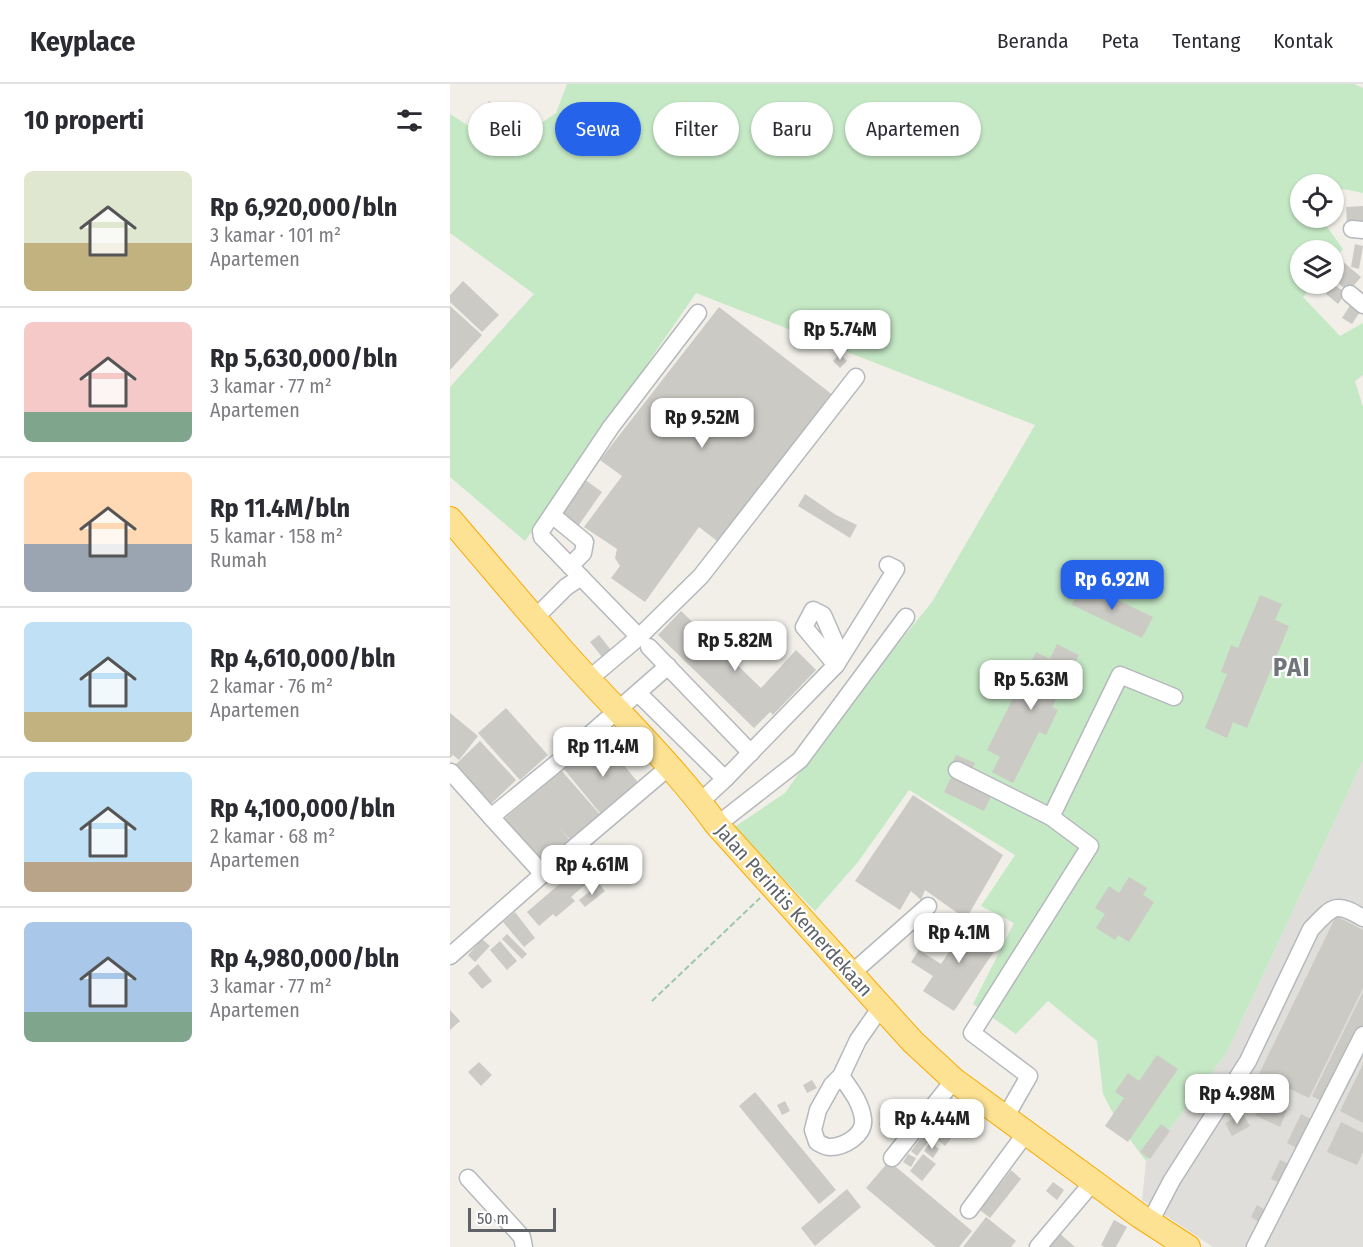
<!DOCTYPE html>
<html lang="id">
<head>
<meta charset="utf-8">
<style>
  body { margin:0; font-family:"Fira Sans Condensed",sans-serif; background:#f2f2f3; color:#2b2b33; height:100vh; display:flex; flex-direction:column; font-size:22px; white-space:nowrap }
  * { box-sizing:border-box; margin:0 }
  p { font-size:20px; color:#7c7c81 }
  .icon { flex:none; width:33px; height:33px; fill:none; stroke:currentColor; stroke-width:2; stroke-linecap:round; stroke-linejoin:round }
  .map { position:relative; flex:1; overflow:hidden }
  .drawer { display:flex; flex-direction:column; background:#fff; width:450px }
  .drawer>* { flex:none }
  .top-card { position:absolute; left:18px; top:18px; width:570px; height:54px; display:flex; gap:12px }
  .tools { position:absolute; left:840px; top:90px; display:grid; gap:12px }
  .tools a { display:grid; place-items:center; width:54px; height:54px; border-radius:50%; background:#fff; box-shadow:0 2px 4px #0004; font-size:30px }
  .scale { position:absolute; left:18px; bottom:15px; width:88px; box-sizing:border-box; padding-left:6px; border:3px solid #5f6368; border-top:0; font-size:16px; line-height:21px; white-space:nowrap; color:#5f6368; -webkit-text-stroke:4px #fff; paint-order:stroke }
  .price { position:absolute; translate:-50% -51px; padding:0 14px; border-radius:12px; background:#fff; color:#222; font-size:20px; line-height:39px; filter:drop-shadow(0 2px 3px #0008) }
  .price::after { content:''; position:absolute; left:50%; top:36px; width:18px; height:14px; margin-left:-9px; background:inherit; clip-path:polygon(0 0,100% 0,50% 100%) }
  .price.active { background:#2563eb; color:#fff }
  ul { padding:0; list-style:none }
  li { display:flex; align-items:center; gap:18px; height:150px; padding:0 24px }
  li+li { border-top:2px solid #e1e1e2 }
  li span { display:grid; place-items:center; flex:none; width:168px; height:120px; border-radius:9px; color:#555 }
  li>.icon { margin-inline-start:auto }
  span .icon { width:72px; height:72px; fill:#fffc; stroke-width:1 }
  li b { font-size:26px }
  h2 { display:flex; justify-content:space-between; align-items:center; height:72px; padding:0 24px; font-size:26px }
  .pill { padding:0 21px; border-radius:27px; background:#fff; box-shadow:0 2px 4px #0004; font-size:21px; line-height:54px }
  .pill.active { background:#2563eb; color:#fff }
  header { display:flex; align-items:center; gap:36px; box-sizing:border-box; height:84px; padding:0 30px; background:#fff; border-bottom:2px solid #e1e1e2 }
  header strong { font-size:28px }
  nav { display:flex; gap:33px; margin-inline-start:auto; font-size:21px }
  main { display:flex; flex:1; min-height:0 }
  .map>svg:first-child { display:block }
  .industrial { fill:#e0deda }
  .green { fill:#c5e8c5 }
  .building { fill:#cccac5 }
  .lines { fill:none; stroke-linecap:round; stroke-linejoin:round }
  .minor-casing { stroke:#b5b8bc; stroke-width:19 }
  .highway-casing { stroke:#f9ab00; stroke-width:26 }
  .path { stroke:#9cc7a9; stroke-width:2; stroke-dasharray:6 3; stroke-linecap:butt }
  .minor { stroke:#fff; stroke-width:16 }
  .highway { stroke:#fde293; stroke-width:24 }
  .labels { text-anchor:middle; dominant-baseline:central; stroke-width:4.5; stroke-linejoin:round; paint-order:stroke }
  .street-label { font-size:20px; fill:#5f6368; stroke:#fff }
  .district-label { font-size:26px; font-weight:bold; letter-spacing:1.5px; fill:#70757a; stroke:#fff }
</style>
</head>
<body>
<header>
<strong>Keyplace</strong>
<nav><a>Beranda</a><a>Peta</a><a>Tentang</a><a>Kontak</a></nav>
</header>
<main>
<section class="drawer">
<h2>10 properti<svg class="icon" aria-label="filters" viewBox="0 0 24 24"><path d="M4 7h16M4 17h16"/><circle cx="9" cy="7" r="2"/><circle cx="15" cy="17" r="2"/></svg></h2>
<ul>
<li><span style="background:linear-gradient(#dfe7d0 60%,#c2b280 0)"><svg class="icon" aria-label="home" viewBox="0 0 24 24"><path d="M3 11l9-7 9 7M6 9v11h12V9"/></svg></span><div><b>Rp 6,920,000/bln</b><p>3 kamar · 101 m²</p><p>Apartemen</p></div></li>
<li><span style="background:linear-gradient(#f6c9c9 75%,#7fa58c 0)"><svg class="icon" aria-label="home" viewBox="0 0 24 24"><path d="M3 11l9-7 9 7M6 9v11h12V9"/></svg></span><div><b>Rp 5,630,000/bln</b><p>3 kamar · 77 m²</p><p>Apartemen</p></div></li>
<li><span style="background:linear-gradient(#ffd9b3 60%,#9aa5b1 0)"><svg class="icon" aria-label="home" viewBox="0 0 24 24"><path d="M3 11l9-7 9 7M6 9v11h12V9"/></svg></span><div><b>Rp 11.4M/bln</b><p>5 kamar · 158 m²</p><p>Rumah</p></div></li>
<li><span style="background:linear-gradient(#bfe0f5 75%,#c2b280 0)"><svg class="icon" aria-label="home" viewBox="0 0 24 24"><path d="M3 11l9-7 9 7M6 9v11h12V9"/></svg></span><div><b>Rp 4,610,000/bln</b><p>2 kamar · 76 m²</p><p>Apartemen</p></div></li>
<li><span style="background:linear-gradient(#bfe0f5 75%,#b9a48a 0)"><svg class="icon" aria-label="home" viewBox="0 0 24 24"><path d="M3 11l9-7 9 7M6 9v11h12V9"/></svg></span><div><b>Rp 4,100,000/bln</b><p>2 kamar · 68 m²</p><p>Apartemen</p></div></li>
<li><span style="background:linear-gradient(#a9c7e8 75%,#7fa58c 0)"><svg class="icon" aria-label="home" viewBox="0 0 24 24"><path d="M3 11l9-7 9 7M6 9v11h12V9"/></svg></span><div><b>Rp 4,980,000/bln</b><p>3 kamar · 77 m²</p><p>Apartemen</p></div></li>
</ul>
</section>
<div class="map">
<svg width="913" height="1163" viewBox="0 0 913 1163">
  <rect width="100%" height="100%" fill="#f1efe8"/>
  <path class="industrial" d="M 913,676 L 913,1163 L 763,1163 L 692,1116 L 696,1077 L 777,968 Z"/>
  <path class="green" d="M 117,0 L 904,0 L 913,4 L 913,109 L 893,105 L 884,123 L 884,100 L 850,100 L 850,134 L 878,134 L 875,140 L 893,165 L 884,176 L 884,166 L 850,166 L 850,200 L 864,200 L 853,213 L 890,252 L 913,239 L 913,291 L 905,297 L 913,323 L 913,676 L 777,968 L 696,1077 L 669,1041 L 653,1010 L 647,957 L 598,917 L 566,950 L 523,920 L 564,839 L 531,822 L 565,771 L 459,706 L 408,778 L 365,827 L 283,744 L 335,709 L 389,632 L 482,518 L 585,341 L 246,209 L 75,457 L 0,393 L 0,303 L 84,210 L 0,149 L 0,30 L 31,50 L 72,52 L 106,29 Z"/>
  <g class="building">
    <path d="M 39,17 L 48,23 L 37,41 L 28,35 Z"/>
    <path d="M 913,122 L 913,139 L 897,140 L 896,123 Z"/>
    <path d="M 905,160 L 913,162 L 909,185 L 901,183 Z"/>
    <path d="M 891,176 L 911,193 L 898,208 L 884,195 L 884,185 Z"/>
    <path d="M 13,197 L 49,231 L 32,248 L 0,218 L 0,211 Z"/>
    <path d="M 883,200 L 896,209 L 888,220 L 876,210 Z"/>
    <path d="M 901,220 L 911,226 L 902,240 L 892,234 Z"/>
    <path d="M 0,222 L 32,251 L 0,286 Z"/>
    <path d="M 269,223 L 384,312 L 271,460 L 249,443 L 195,518 L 161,494 L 170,482 L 165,474 L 167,465 L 134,443 L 172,392 L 150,376 Z"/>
    <path d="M 390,270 L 397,277 L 390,284 L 383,277 Z"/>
    <path d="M 134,395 L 152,408 L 126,445 L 108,432 Z"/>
    <path d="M 355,410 L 386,431 L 407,441 L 400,454 L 348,422 Z"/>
    <path d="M 632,499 L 703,533 L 692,554 L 622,521 Z"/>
    <path d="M 810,511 L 832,520 L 825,536 L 839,542 L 797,644 L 783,638 L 777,654 L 755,644 L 777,590 L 771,588 L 781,561 L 788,564 Z"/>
    <path d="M 231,527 L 311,604 L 346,566 L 366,586 L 323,631 L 320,628 L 304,644 L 208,551 Z"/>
    <path d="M 149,551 L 161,566 L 152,573 L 140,558 Z"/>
    <path d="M 607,560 L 629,571 L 602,623 L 608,626 L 596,651 L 589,648 L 563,699 L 542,688 L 550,673 L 537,666 L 586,568 L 600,575 Z"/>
    <path d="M 56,624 L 98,671 L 70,696 L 28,649 Z"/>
    <path d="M 0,629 L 28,652 L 9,676 L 3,671 L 0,674 Z"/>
    <path d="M 151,654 L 192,703 L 154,734 L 114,685 Z"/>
    <path d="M 30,657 L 66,696 L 41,720 L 5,681 Z"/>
    <path d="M 506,671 L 525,679 L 521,687 L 502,679 Z"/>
    <path d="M 111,686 L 153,734 L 124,760 L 107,741 L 123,760 L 94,785 L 53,736 Z"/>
    <path d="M 502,691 L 542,710 L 534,727 L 494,708 Z"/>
    <path d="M 463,711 L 553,771 L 516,835 L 475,806 L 471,816 L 461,807 L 450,826 L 405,797 Z"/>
    <path d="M 173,770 L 185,785 L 171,797 L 158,782 Z"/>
    <path d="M 127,785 L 137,799 L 121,813 L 125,817 L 106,833 L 103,830 L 89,842 L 77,828 Z"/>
    <path d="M 679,793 L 697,804 L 693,811 L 704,818 L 679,858 L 668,851 L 665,856 L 646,844 L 655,830 L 645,824 L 659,802 L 669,809 Z"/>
    <path d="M 149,800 L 155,807 L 135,823 L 129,816 Z"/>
    <path d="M 65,828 L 85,854 L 74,863 L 53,838 Z"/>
    <path d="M 533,829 L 549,838 L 536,860 L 545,866 L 504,927 L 473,907 L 483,892 L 461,878 L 469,866 L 491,880 L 514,845 L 521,850 Z"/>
    <path d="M 886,832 L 913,846 L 913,904 L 859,1014 L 809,990 Z"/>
    <path d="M 57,850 L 77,870 L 72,875 L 52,855 Z"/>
    <path d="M 32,855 L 40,862 L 25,878 L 18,871 Z"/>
    <path d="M 50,857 L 67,877 L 57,886 L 40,866 Z"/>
    <path d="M 28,880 L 42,897 L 32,905 L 18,889 Z"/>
    <path d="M 913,908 L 913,943 L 875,1019 L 862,1012 Z"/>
    <path d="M 0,926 L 10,937 L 0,946 Z"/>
    <path d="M 707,971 L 728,985 L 678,1058 L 655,1042 L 674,1014 L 665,1008 L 678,989 L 689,997 Z"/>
    <path d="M 29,978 L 42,991 L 31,1002 L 18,988 Z"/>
    <path d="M 913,980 L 913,1039 L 890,1027 Z"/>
    <path d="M 362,996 L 367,1004 L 357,1009 L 353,1001 Z"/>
    <path d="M 825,999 L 839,1006 L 832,1022 L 817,1014 Z"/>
    <path d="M 305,1008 L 386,1106 L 369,1120 L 289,1022 Z"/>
    <path d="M 451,1015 L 462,1025 L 441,1050 L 429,1040 Z"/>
    <path d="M 813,1015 L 837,1026 L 830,1043 L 805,1031 Z"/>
    <path d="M 335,1017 L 340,1027 L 332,1031 L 327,1021 Z"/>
    <path d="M 491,1028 L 510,1043 L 495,1062 L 476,1046 Z"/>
    <path d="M 793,1030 L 800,1042 L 782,1052 L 775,1039 Z"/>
    <path d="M 851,1030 L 867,1038 L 853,1067 L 837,1059 Z"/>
    <path d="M 891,1038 L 913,1049 L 913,1068 L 907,1081 L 877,1068 Z"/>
    <path d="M 711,1040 L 720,1047 L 700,1075 L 690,1068 Z"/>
    <path d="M 475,1049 L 481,1054 L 467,1072 L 461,1067 Z"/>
    <path d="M 480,1058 L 489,1065 L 483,1074 L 474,1067 Z"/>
    <path d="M 458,1070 L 466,1074 L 461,1083 L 453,1078 Z"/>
    <path d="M 473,1070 L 486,1080 L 472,1097 L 460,1087 Z"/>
    <path d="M 830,1076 L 842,1081 L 833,1100 L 821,1095 Z"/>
    <path d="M 439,1077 L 522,1147 L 509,1163 L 486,1163 L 416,1104 Z"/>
    <path d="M 561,1086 L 571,1095 L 540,1134 L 530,1126 Z"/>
    <path d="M 603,1098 L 614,1106 L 607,1116 L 596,1107 Z"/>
    <path d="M 397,1105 L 411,1123 L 365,1162 L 351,1144 Z"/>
    <path d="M 807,1121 L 820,1129 L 813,1141 L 801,1133 Z"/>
    <path d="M 536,1133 L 566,1157 L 561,1163 L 513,1163 Z"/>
    <path d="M 664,1136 L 677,1143 L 666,1163 L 654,1163 L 651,1161 Z"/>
    <path d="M 606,1146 L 625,1163 L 593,1163 Z"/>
  </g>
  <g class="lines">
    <g class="minor-casing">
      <g id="minor">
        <path d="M 902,145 L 913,146"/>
        <path d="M 900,210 L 913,221"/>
        <path d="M 102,431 L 135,458 L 133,469 L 120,482"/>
        <path d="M 85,534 L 116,503 L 131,493"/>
        <path d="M 189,553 L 92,453 L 91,447 L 161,343 L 248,229"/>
        <path d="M 199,563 L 301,669"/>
        <path d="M 386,581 L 354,543 L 363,526 L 373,531 L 391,572"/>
        <path d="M 139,595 L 189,553 L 251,492 L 406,293"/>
        <path d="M 188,609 L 275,695"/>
        <path d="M 507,686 L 601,733"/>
        <path d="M 1,688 L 41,733 L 113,674 L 218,582"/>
        <path d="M 250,718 L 275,695 L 386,581 L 446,485 L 438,481"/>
        <path d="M 267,741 L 350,676 L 456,533"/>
        <path d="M 93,790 L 219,683"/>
        <path d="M 0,872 L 93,790 L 41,733"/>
        <path d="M 402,889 L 478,822"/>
        <path d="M 391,992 C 400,1005 411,1018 413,1035 C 415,1051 394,1063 380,1063 C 375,1063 371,1060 367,1058 L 363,1046 L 368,1026 L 382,1001 L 391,992 L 408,956 L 431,923"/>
        <path d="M 555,1034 L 579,992 L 522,949 L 640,762 L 601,733 L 670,591 L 724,613"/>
        <path d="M 442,1074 L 504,996"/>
        <path d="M 18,1094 L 72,1153 L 74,1163"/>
        <path d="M 519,1126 L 576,1049"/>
        <path d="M 700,1138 L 722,1096 L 798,977 L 861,845 C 883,822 885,817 913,834"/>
        <path d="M 588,1163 L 643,1098"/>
        <path d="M 805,1163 L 913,951"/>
      </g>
    </g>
    <g class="highway-casing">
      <path id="highway" d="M 0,435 C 38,479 75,524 113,567 C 164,625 221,678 267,741 L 463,958 L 504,996 L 690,1132 L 738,1163"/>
    </g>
    <path class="path" d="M 202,917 L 310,814"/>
    <use href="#minor" class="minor"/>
    <use href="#highway" class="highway"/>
  </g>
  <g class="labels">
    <g class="street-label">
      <text transform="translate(344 826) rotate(48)">Jalan Perintis Kemerdekaan</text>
    </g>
    <g class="district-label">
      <text x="842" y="583">PAI</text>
    </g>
  </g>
</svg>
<div class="tools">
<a><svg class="icon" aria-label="locate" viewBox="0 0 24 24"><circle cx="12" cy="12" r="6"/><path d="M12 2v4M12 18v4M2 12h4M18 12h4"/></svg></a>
<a><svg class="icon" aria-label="layers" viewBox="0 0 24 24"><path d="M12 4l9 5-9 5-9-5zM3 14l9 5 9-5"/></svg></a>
</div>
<div class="scale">50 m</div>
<b class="price" style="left:390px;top:277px">Rp 5.74M</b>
<b class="price" style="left:252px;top:365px">Rp 9.52M</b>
<b class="price active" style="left:662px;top:527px">Rp 6.92M</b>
<b class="price" style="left:285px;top:588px">Rp 5.82M</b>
<b class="price" style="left:581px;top:627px">Rp 5.63M</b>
<b class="price" style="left:153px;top:694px">Rp 11.4M</b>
<b class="price" style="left:142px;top:812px">Rp 4.61M</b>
<b class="price" style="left:509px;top:880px">Rp 4.1M</b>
<b class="price" style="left:787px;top:1041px">Rp 4.98M</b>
<b class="price" style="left:482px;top:1066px">Rp 4.44M</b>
<div class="top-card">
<a class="pill">Beli</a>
<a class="pill active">Sewa</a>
<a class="pill">Filter</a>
<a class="pill">Baru</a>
<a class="pill">Apartemen</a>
</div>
</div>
</main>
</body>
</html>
